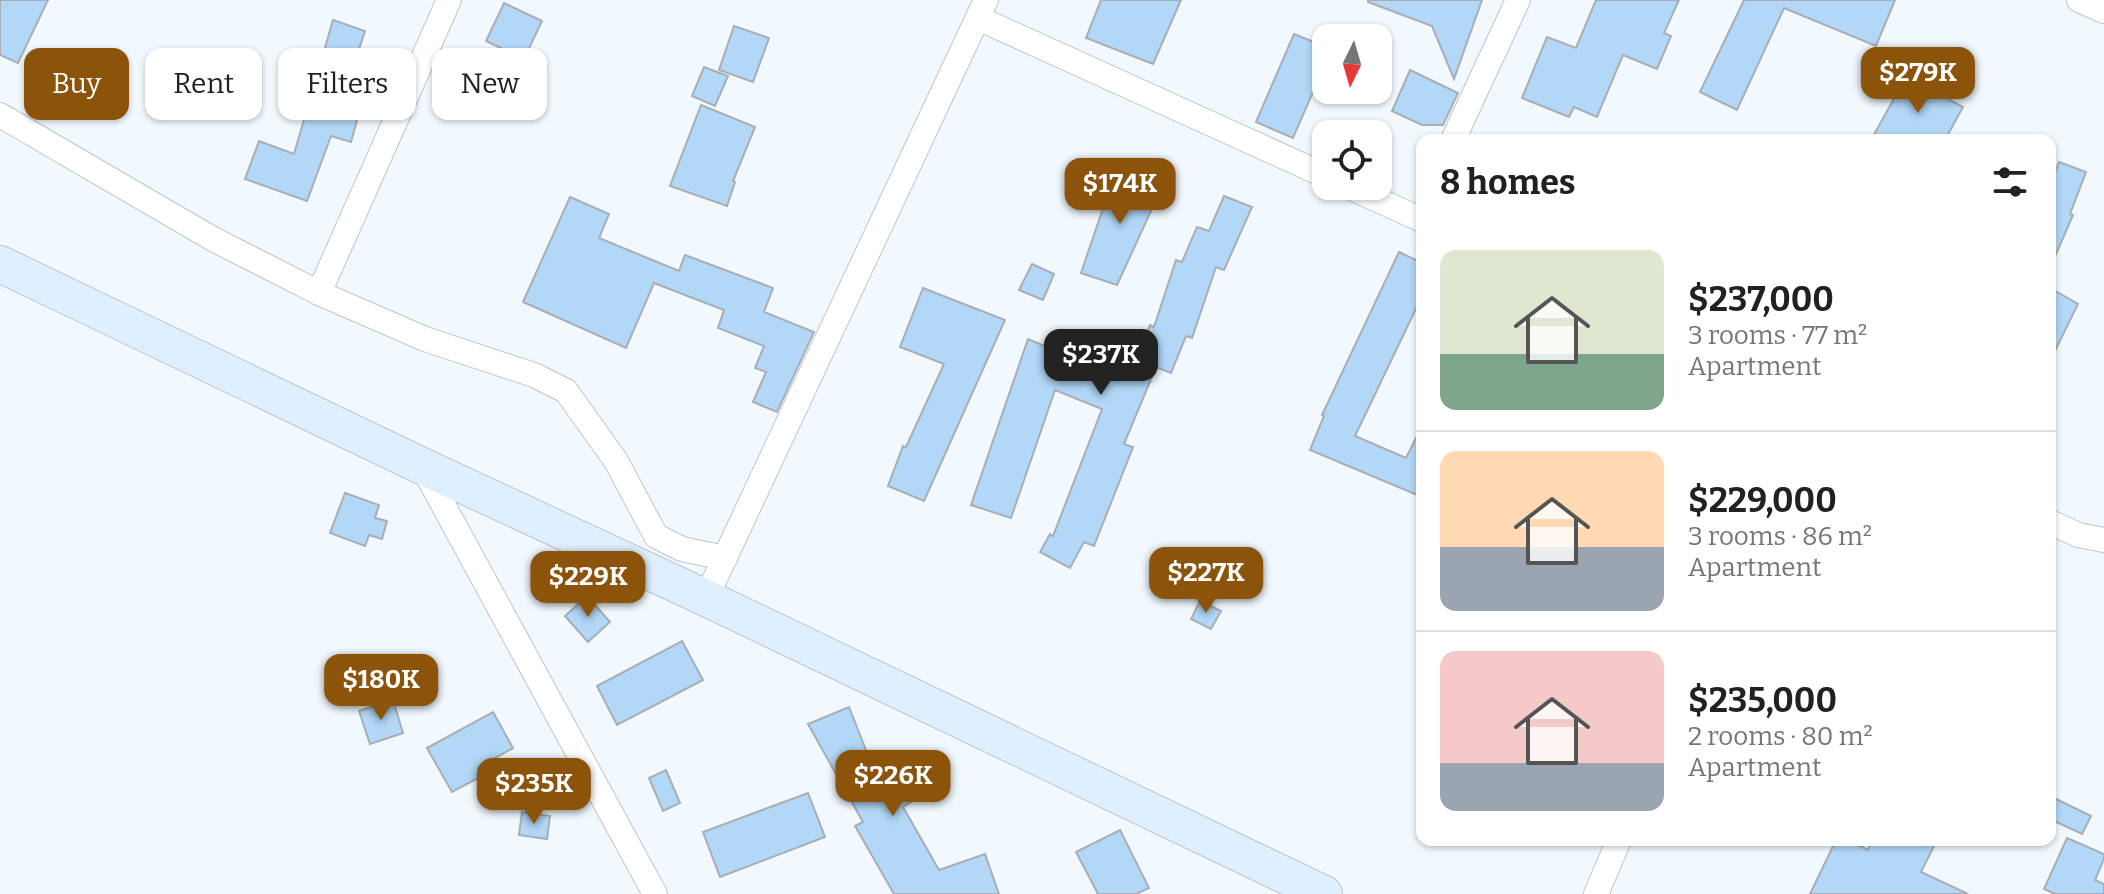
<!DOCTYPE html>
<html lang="en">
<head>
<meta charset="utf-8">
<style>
  body { margin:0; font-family:Bitter,serif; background:#f2f2f2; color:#202124; height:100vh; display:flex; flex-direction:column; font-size:30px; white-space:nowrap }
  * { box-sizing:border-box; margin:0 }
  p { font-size:26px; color:#757577 }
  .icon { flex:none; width:44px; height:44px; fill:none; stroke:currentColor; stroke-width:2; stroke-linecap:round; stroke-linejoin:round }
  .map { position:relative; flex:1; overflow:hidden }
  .details { position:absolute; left:1416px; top:134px; width:640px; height:712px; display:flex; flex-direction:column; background:#fff; border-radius:16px; box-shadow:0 2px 6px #0004 }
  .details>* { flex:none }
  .top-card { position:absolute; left:24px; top:48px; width:760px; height:72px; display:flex; gap:16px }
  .needle { width:52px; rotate:185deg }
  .fabs { position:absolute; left:1312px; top:24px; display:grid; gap:16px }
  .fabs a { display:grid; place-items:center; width:80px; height:80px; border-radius:16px; background:#fff; box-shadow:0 2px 6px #0004; font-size:40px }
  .price { position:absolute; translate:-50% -68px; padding:0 18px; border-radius:16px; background:#8c540b; color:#fff; font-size:26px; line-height:52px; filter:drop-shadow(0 2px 4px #0008) }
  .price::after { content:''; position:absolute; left:50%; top:48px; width:24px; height:18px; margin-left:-12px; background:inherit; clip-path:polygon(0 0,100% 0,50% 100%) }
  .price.current { background:#222; color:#fff }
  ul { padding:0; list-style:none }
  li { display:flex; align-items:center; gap:24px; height:200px; padding:0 24px }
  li+li { border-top:2px solid #e0e0e0 }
  li span { display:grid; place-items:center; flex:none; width:224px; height:160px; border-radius:16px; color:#555 }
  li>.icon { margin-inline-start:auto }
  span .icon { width:96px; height:96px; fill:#fffc; stroke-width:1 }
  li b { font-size:34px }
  h2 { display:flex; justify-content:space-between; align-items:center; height:96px; padding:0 24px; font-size:34px }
  .chip { padding:0 28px; border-radius:16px; background:#fff; box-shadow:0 2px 6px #0004; font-size:28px; line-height:72px }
  .chip.current { background:#8c540b; color:#fff }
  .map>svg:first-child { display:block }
  .building { fill:#b2d7f7; stroke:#a8aeb3; stroke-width:2 }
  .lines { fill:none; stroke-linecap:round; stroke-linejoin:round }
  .street-casing { stroke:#bfc5cb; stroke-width:26 }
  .secondary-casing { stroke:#bfc5cb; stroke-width:38 }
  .street { stroke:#fff; stroke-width:24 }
  .secondary { stroke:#def0ff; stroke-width:36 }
</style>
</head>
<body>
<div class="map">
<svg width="2104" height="894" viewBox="0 0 2104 894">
  <rect width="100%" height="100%" fill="#f2f9fe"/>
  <g class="building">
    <path d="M 0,0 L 48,0 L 18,63 L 0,55 Z"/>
    <path d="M 1101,0 L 1181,0 L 1153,64 L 1086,38 Z"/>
    <path d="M 1368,0 L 1482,0 L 1454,79 L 1432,26 L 1368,2 Z"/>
    <path d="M 1596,0 L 1679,0 L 1664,33 L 1671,36 L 1657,69 L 1623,55 L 1597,117 L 1574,107 L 1569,117 L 1522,98 L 1547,37 L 1576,48 Z"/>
    <path d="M 1744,0 L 1895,0 L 1876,46 L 1784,8 L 1737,110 L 1700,92 Z"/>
    <path d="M 504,3 L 542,21 L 524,59 L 486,41 Z"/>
    <path d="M 333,20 L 365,31 L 349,79 L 367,84 L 351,142 L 331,136 L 307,201 L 245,179 L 259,141 L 294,154 Z"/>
    <path d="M 734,26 L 769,38 L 753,82 L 719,70 Z"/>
    <path d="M 1294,34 L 1326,47 L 1326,62 L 1293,138 L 1256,122 Z"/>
    <path d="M 704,67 L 728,76 L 715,106 L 692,96 Z"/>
    <path d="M 1410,70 L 1458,93 L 1443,125 L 1422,125 L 1392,111 Z"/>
    <path d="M 1906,77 L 1963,107 L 1945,140 L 1871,140 Z"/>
    <path d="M 701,105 L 755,127 L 733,181 L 735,182 L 727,206 L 670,186 Z"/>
    <path d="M 2059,162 L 2086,172 L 2070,214 L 2073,215 L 2050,268 L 2050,186 Z"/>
    <path d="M 1117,167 L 1162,187 L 1117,285 L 1081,273 Z"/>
    <path d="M 1224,196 L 1252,207 L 1224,270 L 1216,267 L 1192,338 L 1186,336 L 1171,373 L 1156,367 L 1124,444 L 1133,447 L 1094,546 L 1084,542 L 1070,568 L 1040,552 L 1050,534 L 1053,536 L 1102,409 L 1055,390 L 1011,518 L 971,505 L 1028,339 L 1127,380 L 1150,325 L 1154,327 L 1176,260 L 1182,262 L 1197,227 L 1209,231 Z"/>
    <path d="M 570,197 L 609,214 L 599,238 L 679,271 L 685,255 L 773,288 L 764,312 L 814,332 L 777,412 L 753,402 L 766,372 L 755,368 L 764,346 L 718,328 L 724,310 L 654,283 L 626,348 L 523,302 Z"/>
    <path d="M 1399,252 L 1422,263 L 1422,296 L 1355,436 L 1406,458 L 1422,426 L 1422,497 L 1310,450 L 1324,416 L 1322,415 Z"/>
    <path d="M 1032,264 L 1054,274 L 1043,300 L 1019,290 Z"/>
    <path d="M 923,288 L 1005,320 L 924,501 L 888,486 L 903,446 L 906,447 L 944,364 L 900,347 Z"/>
    <path d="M 2050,288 L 2078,304 L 2050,361 Z"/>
    <path d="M 345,493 L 379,505 L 375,518 L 387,521 L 382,539 L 369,535 L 365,546 L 330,533 Z"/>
    <path d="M 587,596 L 610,622 L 588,642 L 565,616 Z"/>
    <path d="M 1200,601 L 1221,611 L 1211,629 L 1191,619 Z"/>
    <path d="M 682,641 L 703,680 L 617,725 L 597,686 Z"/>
    <path d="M 393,700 L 403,733 L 370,744 L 359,711 Z"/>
    <path d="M 849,707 L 866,750 L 884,780 L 902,769 L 918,798 L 903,807 L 939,870 L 985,854 L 999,894 L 894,894 L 855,826 L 863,822 L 808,724 Z"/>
    <path d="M 493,712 L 513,748 L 478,768 L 482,776 L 452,792 L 427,748 Z"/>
    <path d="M 666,770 L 680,803 L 663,811 L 649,778 Z"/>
    <path d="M 808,793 L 825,837 L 720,877 L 703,832 Z"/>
    <path d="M 2050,796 L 2091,816 L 2082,834 L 2050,819 Z"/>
    <path d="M 522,812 L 550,816 L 547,839 L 519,835 Z"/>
    <path d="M 1120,830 L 1149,888 L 1136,894 L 1098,894 L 1076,852 Z"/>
    <path d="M 2067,838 L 2104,854 L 2104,859 L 2095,880 L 2104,884 L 2104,894 L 2055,894 L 2044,889 Z"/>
    <path d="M 1836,840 L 1848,840 L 1868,850 L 1872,840 L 1937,840 L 1921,872 L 1968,894 L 1810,894 Z"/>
  </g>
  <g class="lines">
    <g class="street-casing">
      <g id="street">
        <path d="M 2079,0 L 2104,11"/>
        <path d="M 978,18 L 1326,176"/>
        <path d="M 0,115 L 213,239 L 319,293 L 425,339 L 534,375 L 566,391 L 616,461 L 656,536 L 682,549 L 725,558"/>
        <path d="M 1453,140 L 1518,0"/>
        <path d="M 1347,186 L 1422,220"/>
        <path d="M 319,293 L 449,0"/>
        <path d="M 422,466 L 655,894"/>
        <path d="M 2050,522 L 2078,535 L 2104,540"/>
        <path d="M 706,598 L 986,0"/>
        <path d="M 1596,894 L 1619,840"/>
      </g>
    </g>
    <g class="secondary-casing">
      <path id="secondary" d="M 0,264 L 422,466 L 706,598 L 1324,894"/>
    </g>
    <use href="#street" class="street"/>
    <use href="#secondary" class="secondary"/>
  </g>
</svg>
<div class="fabs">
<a><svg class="needle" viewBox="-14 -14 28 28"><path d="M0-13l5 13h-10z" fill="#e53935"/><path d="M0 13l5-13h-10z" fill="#757577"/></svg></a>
<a><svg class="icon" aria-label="locate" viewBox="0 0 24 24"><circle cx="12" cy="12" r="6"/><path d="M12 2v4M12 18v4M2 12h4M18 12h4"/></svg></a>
</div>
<b class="price" style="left:1918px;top:115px">$279K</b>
<b class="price" style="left:1120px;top:226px">$174K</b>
<b class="price current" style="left:1101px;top:397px">$237K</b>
<b class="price" style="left:1206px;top:615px">$227K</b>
<b class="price" style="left:588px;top:619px">$229K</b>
<b class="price" style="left:381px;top:722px">$180K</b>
<b class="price" style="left:893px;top:818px">$226K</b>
<b class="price" style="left:534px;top:826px">$235K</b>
<div class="top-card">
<a class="chip current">Buy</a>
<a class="chip">Rent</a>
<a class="chip">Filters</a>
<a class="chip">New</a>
</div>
<section class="details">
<h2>8 homes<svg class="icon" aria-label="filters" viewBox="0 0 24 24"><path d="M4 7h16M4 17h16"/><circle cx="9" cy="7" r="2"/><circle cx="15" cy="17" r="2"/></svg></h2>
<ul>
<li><span style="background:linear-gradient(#dfe7d0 65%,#7fa58c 0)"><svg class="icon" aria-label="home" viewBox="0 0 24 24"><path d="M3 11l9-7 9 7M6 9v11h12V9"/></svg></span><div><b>$237,000</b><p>3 rooms · 77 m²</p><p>Apartment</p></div></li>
<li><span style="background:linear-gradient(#ffd9b3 60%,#9aa5b1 0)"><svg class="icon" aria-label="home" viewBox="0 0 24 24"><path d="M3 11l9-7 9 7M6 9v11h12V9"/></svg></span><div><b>$229,000</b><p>3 rooms · 86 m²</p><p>Apartment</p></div></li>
<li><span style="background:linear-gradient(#f6c9c9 70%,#9aa5b1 0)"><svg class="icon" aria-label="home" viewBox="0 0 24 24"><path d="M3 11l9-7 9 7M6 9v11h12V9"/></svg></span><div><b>$235,000</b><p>2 rooms · 80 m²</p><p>Apartment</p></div></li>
</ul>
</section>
</div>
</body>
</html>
